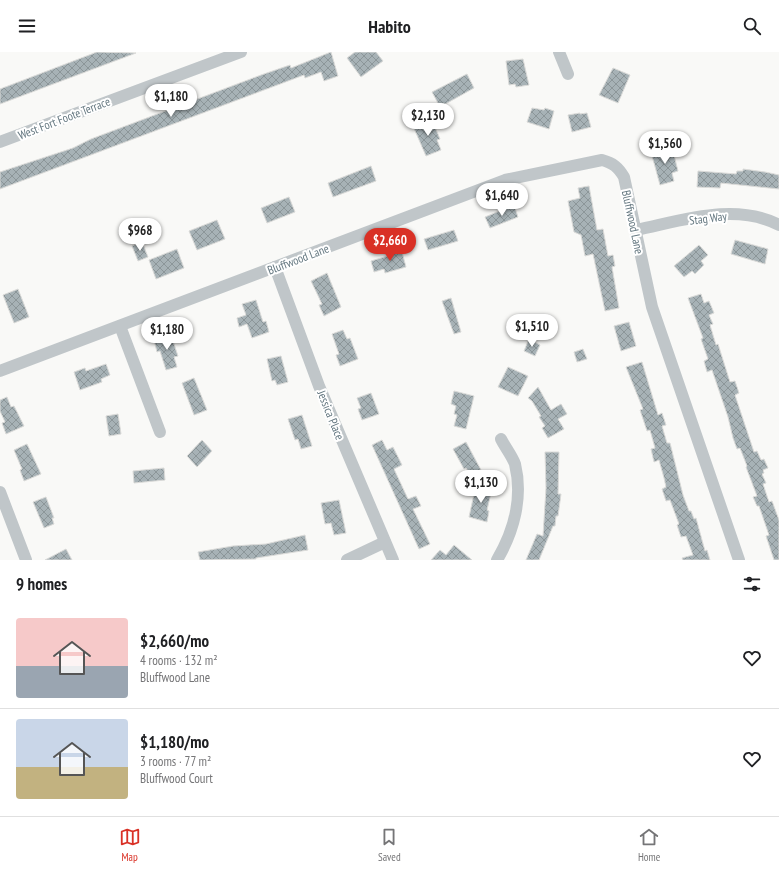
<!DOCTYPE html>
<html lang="en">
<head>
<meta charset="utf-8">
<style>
  body { margin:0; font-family:"PT Sans Narrow",sans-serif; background:#f6f6f6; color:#202124; height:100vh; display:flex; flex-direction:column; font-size:15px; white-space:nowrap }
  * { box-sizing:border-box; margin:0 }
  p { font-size:13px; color:#757577 }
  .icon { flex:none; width:22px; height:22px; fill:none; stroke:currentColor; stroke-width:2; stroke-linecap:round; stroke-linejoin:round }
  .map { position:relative; height:508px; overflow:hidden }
  .details { display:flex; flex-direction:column; background:#fff; flex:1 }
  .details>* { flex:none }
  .price { position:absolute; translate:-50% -34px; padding:0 9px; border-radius:14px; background:#fff; color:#222; font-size:13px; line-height:26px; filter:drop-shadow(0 1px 2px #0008) }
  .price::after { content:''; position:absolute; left:50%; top:24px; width:12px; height:9px; margin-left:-6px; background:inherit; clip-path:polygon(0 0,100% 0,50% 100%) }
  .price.active { background:#d93025; color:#fff }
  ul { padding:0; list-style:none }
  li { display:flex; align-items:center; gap:12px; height:100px; padding:0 16px }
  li+li { border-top:1px solid #e0e0e0 }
  li span { display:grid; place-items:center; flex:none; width:112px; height:80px; border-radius:4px; color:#555 }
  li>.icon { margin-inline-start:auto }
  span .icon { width:48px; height:48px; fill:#fffc; stroke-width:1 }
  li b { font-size:17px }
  h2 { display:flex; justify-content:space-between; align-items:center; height:48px; padding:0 16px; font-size:17px }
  header { display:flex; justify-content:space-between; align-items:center; height:52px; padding:0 16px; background:#fff; font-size:18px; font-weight:700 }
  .dock { display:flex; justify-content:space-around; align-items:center; height:56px; border-top:1px solid #e0e0e0; background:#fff; font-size:11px; color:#757577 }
  .dock a { display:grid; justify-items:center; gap:2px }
  .dock .active { color:#d93025 }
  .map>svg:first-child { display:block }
  .building { fill:url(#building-cross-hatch); stroke:#dbdbd9 }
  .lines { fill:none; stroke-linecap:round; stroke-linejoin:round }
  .street { stroke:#c0c6c9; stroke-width:12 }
  .labels { text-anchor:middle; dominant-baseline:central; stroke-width:4; stroke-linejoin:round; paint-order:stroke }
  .street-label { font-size:12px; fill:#657881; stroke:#fff }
</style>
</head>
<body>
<header><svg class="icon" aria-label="menu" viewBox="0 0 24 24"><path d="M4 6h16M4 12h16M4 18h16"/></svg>Habito<svg class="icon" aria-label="search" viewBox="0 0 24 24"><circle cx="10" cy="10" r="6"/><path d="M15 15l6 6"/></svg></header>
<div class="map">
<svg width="779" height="508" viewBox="0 0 779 508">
  <defs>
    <pattern id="building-cross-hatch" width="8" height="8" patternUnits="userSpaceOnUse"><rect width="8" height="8" fill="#a7b2b6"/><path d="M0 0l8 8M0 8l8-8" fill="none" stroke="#8c9699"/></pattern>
  </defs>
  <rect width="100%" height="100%" fill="#f9f9f7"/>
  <g class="building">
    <path d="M 97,0 L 136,1 L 0,52 L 0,37 Z"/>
    <path d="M 331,0 L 338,24 L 324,29 L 321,20 L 305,26 L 304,23 L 0,137 L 0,120 L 73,96 L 91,87 L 261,23 L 290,13 L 291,16 Z"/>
    <path d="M 355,0 L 376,0 L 383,9 L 361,25 L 347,6 Z"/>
    <path d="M 523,7 L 529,33 L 516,35 L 515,32 L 509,33 L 506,9 Z"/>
    <path d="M 613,16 L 630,23 L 618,51 L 599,43 Z"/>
    <path d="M 467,22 L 474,36 L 440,55 L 432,40 Z"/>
    <path d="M 532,56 L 544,58 L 545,56 L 554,59 L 549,77 L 527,70 Z"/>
    <path d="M 580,61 L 580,62 L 587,61 L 591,75 L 572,80 L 568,63 Z"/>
    <path d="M 432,68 L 440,87 L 437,88 L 441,98 L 426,104 L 413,74 Z"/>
    <path d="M 672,95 L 678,119 L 672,121 L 674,129 L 660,133 L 651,100 Z"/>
    <path d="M 371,114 L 376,129 L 333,145 L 328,131 Z"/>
    <path d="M 743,117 L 765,120 L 779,123 L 779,137 L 721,131 L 720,136 L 697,135 L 698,119 L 736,122 L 737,119 L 743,119 Z"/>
    <path d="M 589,134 L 597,178 L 603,177 L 608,204 L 613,203 L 615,214 L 612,215 L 619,256 L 605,259 L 593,202 L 585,204 L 581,183 L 574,180 L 568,149 L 580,146 L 578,136 Z"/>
    <path d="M 289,145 L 295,160 L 267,171 L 261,156 Z"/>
    <path d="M 514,153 L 518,165 L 490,176 L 485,165 Z"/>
    <path d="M 217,168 L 225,187 L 197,198 L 189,179 Z"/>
    <path d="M 454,178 L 458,189 L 428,198 L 424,187 Z"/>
    <path d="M 735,188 L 768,197 L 765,212 L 731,202 Z"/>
    <path d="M 142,190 L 148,205 L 138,209 L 132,194 Z"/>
    <path d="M 699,193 L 708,203 L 701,209 L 704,213 L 695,222 L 692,219 L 684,225 L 674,214 Z"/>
    <path d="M 401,196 L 406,215 L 385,221 L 384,217 L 374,220 L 371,209 L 391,203 L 390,200 Z"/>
    <path d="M 177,197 L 184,216 L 156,227 L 149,208 Z"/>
    <path d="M 327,221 L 341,255 L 324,264 L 319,253 L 322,252 L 311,229 Z"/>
    <path d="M 18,237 L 29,265 L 14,271 L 3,243 Z"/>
    <path d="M 701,242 L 704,251 L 709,249 L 714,261 L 709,263 L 713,272 L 710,273 L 716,293 L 718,292 L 730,330 L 735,329 L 739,341 L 735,343 L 754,400 L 757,399 L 761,408 L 764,407 L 768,416 L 763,418 L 764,421 L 762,422 L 766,431 L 763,432 L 769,450 L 772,449 L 779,468 L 779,508 L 774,508 L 766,484 L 769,483 L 759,454 L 757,454 L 753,445 L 757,444 L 746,415 L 747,414 L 740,396 L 737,397 L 733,386 L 728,365 L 712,318 L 707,320 L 704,309 L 708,307 L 701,287 L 703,286 L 688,246 Z"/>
    <path d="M 451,246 L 461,280 L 454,282 L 442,249 Z"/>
    <path d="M 256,248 L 263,270 L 266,269 L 269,280 L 252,286 L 247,272 L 239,275 L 237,266 L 246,263 L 242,252 Z"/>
    <path d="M 629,270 L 636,294 L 621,299 L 614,274 Z"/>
    <path d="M 343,278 L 347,287 L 350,286 L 358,307 L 340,314 L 336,303 L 339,302 L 332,282 Z"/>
    <path d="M 171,283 L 178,304 L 174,305 L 177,315 L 166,318 L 160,299 L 157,300 L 154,288 Z"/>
    <path d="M 529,287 L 540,293 L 535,304 L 524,299 Z"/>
    <path d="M 583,297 L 587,307 L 577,310 L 574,300 Z"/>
    <path d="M 281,304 L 288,330 L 277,333 L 275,328 L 272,329 L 267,307 Z"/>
    <path d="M 642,310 L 658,363 L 662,361 L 666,373 L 662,374 L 667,391 L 670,391 L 683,443 L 689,459 L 691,459 L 694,467 L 696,466 L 705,499 L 707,498 L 710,508 L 683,508 L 682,506 L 693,503 L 686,484 L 681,485 L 677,473 L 679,472 L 670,448 L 666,449 L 662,437 L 666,435 L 664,426 L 659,408 L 654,410 L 651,397 L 655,396 L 650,378 L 647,379 L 640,358 L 643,357 L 626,315 Z"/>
    <path d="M 106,312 L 110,323 L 101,327 L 102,330 L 80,338 L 74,320 L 85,316 L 86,319 Z"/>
    <path d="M 508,315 L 528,324 L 518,344 L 498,335 Z"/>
    <path d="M 194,326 L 207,358 L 194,363 L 182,331 Z"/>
    <path d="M 538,335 L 551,358 L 561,352 L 567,362 L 558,367 L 564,377 L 548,386 L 542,376 L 545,374 L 539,365 L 541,364 L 532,349 L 528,346 Z"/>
    <path d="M 454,339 L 474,344 L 466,377 L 454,374 L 457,363 L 454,362 L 456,354 L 451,352 Z"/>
    <path d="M 371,341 L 379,362 L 362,368 L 358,357 L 361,356 L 357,346 Z"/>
    <path d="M 7,345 L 11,355 L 14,354 L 24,374 L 6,382 L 2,371 L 5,370 L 0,359 L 0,348 Z"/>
    <path d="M 118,362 L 121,382 L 109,384 L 106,364 Z"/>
    <path d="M 302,363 L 312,394 L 301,397 L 298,387 L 295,388 L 288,367 Z"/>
    <path d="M 202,388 L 212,399 L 197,415 L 187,404 Z"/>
    <path d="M 382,388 L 387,398 L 393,395 L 402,413 L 394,417 L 408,447 L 416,444 L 421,454 L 413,457 L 430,492 L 419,497 L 372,393 Z"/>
    <path d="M 466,390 L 481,418 L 471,424 L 466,416 L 464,417 L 453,397 Z"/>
    <path d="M 27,392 L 41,422 L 24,429 L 20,418 L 22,417 L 14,398 Z"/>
    <path d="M 545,400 L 559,400 L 558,442 L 561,442 L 558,464 L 556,464 L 555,474 L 553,474 L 539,508 L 526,508 L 537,482 L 543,484 L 546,436 Z"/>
    <path d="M 164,416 L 165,428 L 134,431 L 133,419 Z"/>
    <path d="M 475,433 L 492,437 L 487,458 L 489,459 L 487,470 L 469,465 L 474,442 L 482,445 Z"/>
    <path d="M 46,445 L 54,466 L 52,466 L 54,472 L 44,476 L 33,450 Z"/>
    <path d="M 339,448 L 346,481 L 334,483 L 331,471 L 325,472 L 321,451 Z"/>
    <path d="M 305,483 L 308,498 L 256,506 L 256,507 L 200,508 L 198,500 L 233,494 L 266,492 Z"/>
    <path d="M 454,493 L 472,508 L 431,508 L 440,498 L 446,503 Z"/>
    <path d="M 66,497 L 72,508 L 45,508 Z"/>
  </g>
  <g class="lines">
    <g class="street">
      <path d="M 559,0 L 568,22"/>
      <path d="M 0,90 L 241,0"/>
      <path d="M 636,178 C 681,169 735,150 779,173"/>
      <path d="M 275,215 L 319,334 L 393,508"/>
      <path d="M 120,274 L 160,380"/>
      <path d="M 0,319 L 505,128 L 602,108 C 613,111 618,115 624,125 L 652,255 L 739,508"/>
      <path d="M 0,440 L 26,508"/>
      <path d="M 347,508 L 385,490"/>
      <path d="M 497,508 C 514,479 523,445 515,412 C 512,404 505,395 501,387"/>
    </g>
  </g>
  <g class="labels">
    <g class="street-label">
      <text transform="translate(64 66) rotate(-21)">West Fort Foote Terrace</text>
      <text transform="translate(708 166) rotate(-7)">Stag Way</text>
      <text transform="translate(633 170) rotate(78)">Bluffwood Lane</text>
      <text transform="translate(298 207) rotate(-21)">Bluffwood Lane</text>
      <text transform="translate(331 363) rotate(68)">Jessica Place</text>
    </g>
  </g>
</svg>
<b class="price" style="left:171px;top:66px">$1,180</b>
<b class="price" style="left:428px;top:85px">$2,130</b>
<b class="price" style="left:665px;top:113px">$1,560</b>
<b class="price" style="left:502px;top:165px">$1,640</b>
<b class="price" style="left:140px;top:200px">$968</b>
<b class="price active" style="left:390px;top:210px">$2,660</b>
<b class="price" style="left:532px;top:296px">$1,510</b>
<b class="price" style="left:167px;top:299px">$1,180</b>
<b class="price" style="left:481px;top:452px">$1,130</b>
</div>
<section class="details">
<h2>9 homes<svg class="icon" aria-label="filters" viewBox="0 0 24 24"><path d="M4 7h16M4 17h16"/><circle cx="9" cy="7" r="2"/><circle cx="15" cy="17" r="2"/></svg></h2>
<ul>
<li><span style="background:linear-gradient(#f6c9c9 60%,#9aa5b1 0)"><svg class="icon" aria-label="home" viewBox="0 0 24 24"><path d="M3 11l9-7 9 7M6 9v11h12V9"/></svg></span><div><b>$2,660/mo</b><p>4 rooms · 132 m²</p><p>Bluffwood Lane</p></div><svg class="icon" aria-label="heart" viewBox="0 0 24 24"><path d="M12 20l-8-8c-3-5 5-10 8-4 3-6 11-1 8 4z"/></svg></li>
<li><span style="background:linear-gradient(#c9d6e8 60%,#c2b280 0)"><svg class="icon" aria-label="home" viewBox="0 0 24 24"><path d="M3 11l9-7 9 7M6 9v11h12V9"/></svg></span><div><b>$1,180/mo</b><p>3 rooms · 77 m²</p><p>Bluffwood Court</p></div><svg class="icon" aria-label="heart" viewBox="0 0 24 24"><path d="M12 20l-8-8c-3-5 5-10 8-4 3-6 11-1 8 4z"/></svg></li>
</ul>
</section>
<nav class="dock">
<a class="active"><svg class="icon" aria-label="map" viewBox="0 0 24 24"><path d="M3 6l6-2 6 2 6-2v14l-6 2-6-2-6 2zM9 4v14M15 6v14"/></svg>Map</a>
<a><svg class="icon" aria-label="saved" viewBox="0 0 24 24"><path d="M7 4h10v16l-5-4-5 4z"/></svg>Saved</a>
<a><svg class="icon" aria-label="home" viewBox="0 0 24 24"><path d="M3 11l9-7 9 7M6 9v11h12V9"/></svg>Home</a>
</nav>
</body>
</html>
